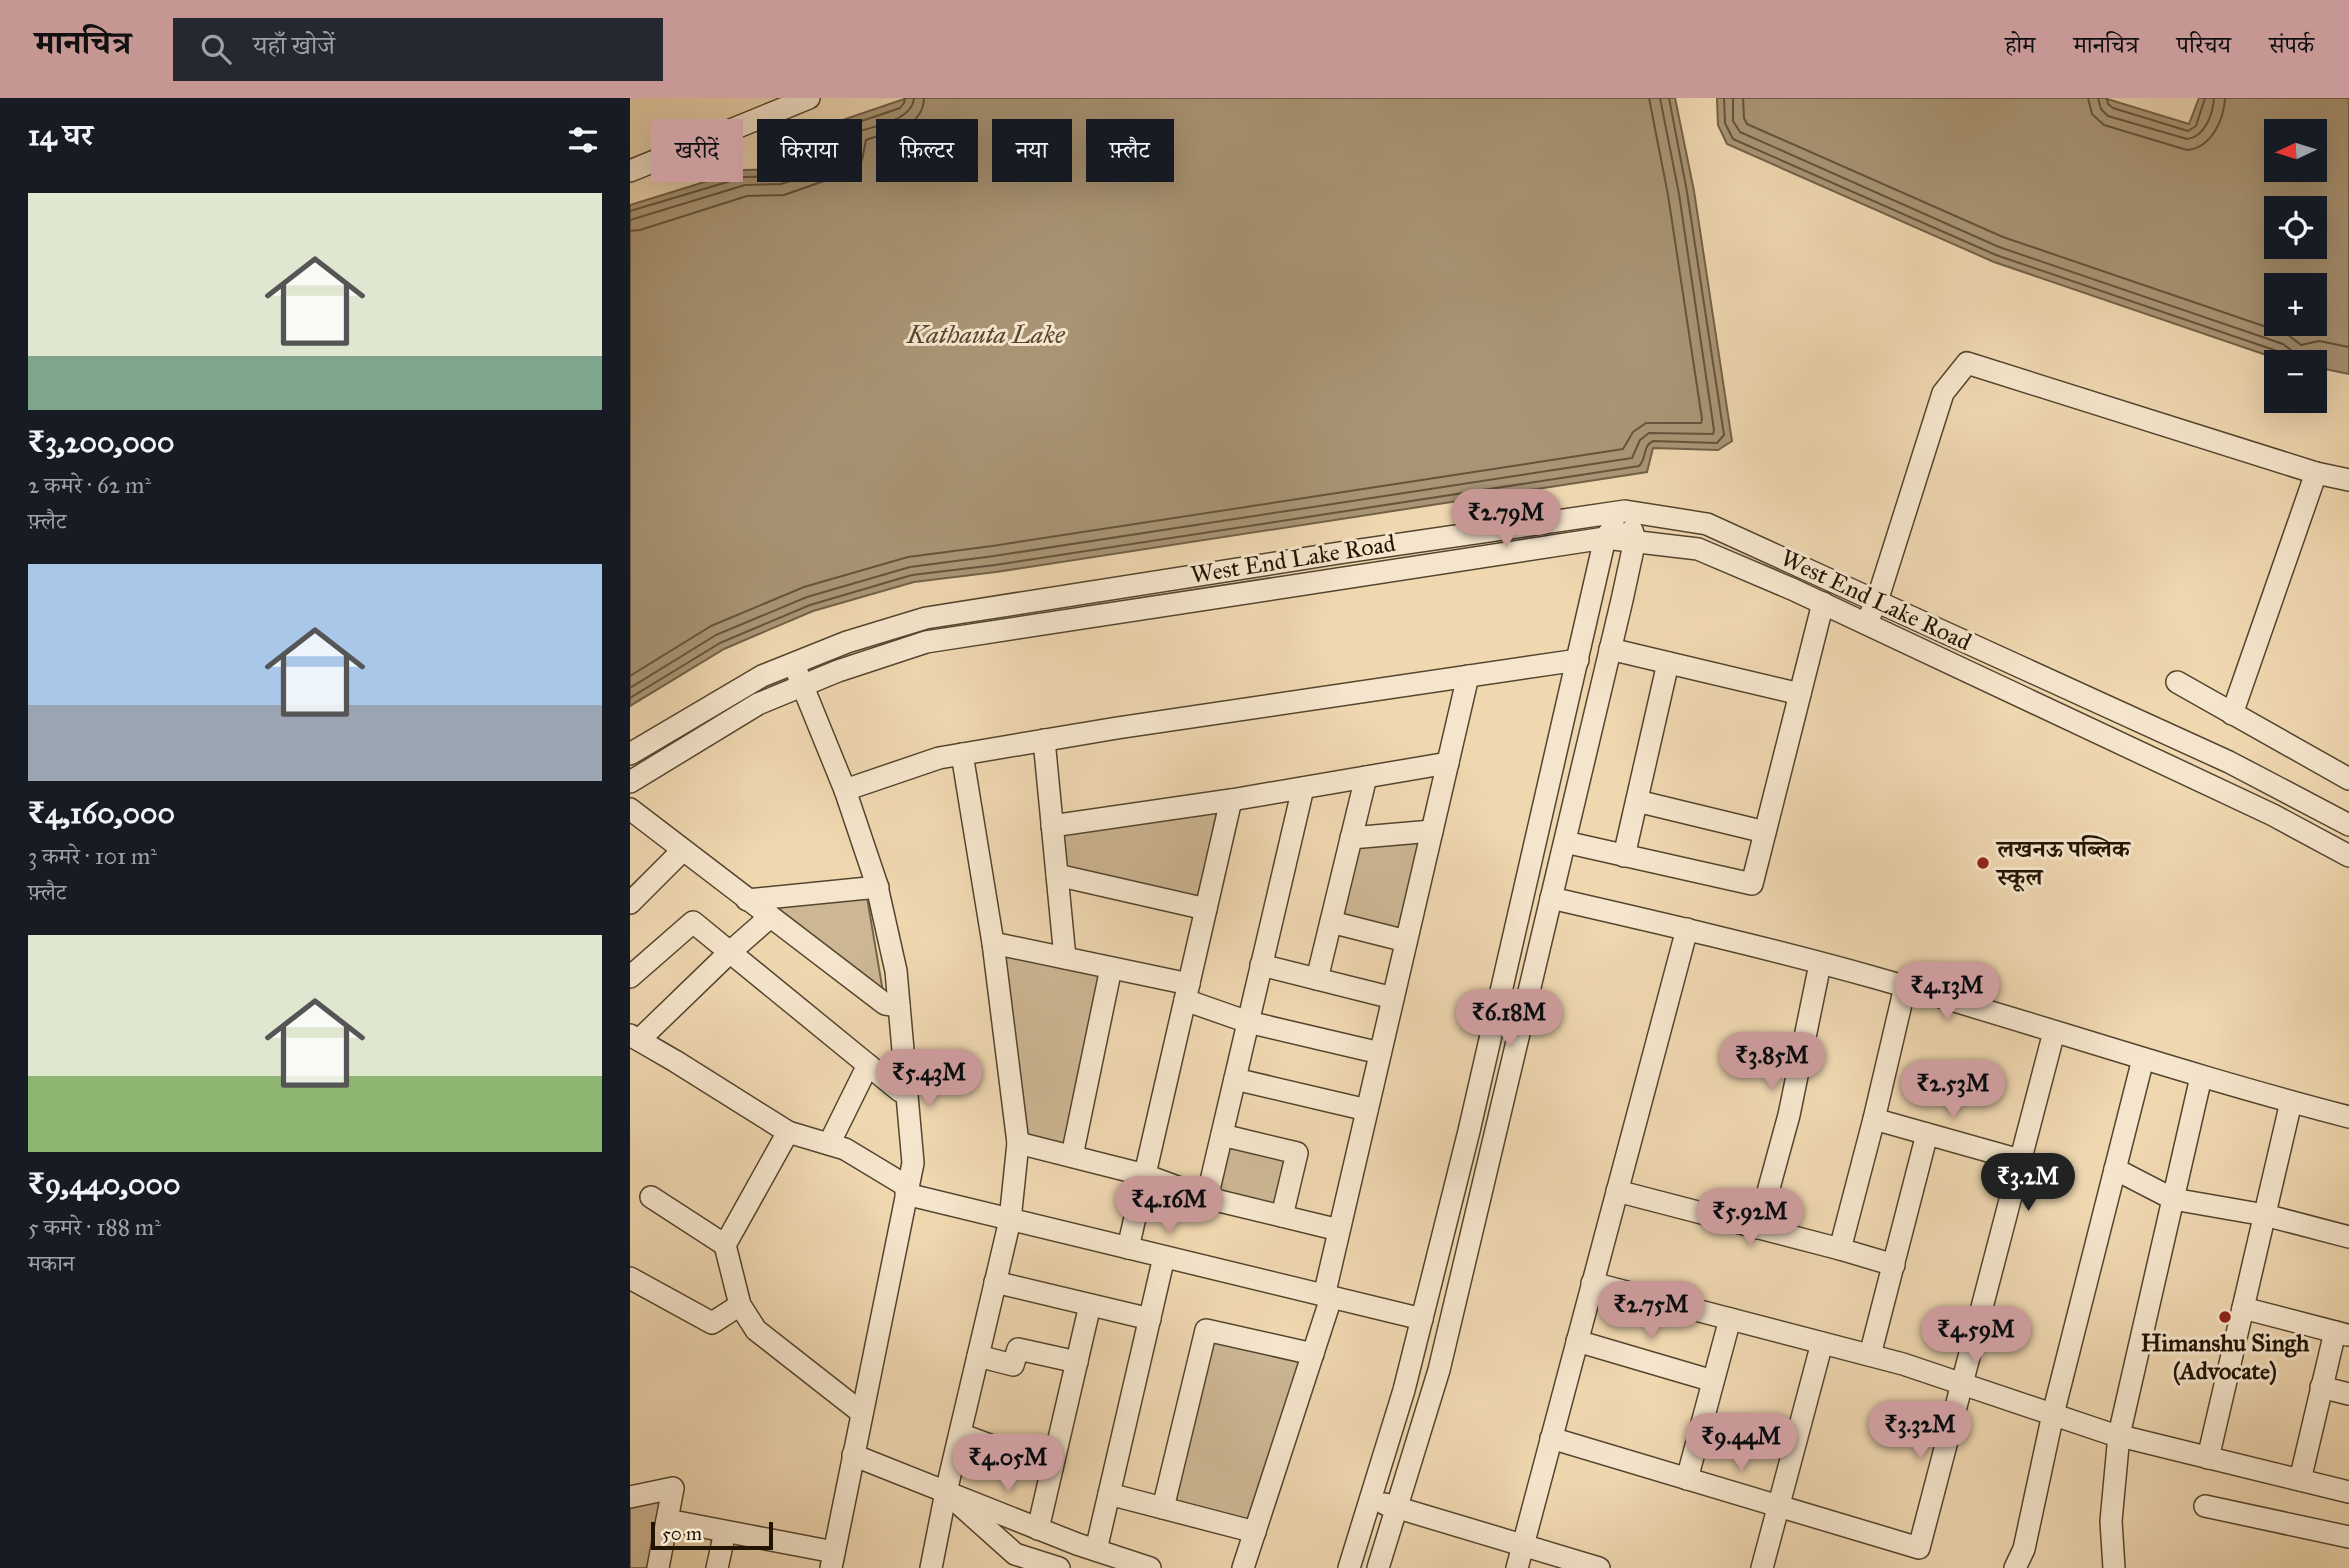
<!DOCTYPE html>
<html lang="hi">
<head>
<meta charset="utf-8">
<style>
  body { margin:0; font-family:"IM FELL Great Primer","Noto Serif Devanagari",serif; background:#242831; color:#f1f3f6; height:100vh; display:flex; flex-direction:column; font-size:26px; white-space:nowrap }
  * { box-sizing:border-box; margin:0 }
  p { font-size:23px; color:#9ea1a6 }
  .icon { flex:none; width:38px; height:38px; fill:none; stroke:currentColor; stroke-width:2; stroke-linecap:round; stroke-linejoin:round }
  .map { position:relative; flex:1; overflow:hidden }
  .side { display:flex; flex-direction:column; background:#171b24; width:630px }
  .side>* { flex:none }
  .guide { position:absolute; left:21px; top:21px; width:665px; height:63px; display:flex; gap:14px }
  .needle { width:46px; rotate:266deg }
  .fabs { position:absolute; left:1634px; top:21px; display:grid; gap:14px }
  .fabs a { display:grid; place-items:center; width:63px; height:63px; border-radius:0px; background:#171b24; box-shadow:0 7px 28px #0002; font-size:35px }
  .scale { position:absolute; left:21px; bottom:18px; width:122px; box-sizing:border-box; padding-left:7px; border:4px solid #211403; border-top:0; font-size:19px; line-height:24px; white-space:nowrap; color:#211403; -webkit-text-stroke:5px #f5e5cc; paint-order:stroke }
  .price { position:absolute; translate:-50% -60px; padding:0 16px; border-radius:24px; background:#c59692; color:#111; font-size:23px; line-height:46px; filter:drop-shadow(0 2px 4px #0008) }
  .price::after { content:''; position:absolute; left:50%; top:42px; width:21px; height:16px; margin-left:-10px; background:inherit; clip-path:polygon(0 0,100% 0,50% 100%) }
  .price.active { background:#222; color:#fff }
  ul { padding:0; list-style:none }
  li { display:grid; align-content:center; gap:14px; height:371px; padding:0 28px }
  li span { display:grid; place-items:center; height:217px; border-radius:0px; color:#555 }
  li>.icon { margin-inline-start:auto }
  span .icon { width:126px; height:126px; fill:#fffc; stroke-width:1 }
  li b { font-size:30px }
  h2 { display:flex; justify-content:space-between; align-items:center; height:84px; padding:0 28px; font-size:30px }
  .chip { padding:0 24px; border-radius:0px; background:#171b24; box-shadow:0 7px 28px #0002; font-size:24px; line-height:63px }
  .chip.active { background:#c59692; color:#111 }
  header { display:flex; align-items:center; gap:42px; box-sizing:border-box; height:98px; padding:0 35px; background:#c59692; color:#111 }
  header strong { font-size:33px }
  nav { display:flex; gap:38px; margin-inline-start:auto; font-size:24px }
  .search { width:490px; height:63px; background:#242831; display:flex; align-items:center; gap:18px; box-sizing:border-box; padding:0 24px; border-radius:0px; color:#9ea1a6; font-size:26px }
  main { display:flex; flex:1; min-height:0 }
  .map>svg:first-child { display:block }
  .green { fill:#ccb693; stroke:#76654b; stroke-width:2 }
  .water { fill:#a99575; stroke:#736147; stroke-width:2; fill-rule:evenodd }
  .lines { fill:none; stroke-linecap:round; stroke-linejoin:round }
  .shore { stroke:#65543c; stroke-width:2 }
  .minor-casing { stroke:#54452e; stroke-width:24 }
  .minor { stroke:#f5e5cc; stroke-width:21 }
  .poi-dot { fill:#8f2418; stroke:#f5e5cc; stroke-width:2.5 }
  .labels { text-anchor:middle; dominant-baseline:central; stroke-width:6; stroke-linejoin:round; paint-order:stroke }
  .street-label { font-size:24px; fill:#211403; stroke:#f5e5cc }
  .poi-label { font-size:24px; font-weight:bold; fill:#211403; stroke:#f5e5cc; text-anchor:start }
  .water-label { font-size:26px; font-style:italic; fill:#574831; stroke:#f5e5cc }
</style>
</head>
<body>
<header>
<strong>मानचित्र</strong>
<div class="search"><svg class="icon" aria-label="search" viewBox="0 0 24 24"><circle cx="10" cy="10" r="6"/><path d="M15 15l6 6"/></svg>यहाँ खोजें</div>
<nav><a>होम</a><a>मानचित्र</a><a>परिचय</a><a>संपर्क</a></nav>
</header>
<main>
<section class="side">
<h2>14 घर<svg class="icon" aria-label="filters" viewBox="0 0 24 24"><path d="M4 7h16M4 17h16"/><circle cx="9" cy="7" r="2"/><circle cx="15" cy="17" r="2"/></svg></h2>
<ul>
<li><span style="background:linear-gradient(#dfe7d0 75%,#7fa58c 0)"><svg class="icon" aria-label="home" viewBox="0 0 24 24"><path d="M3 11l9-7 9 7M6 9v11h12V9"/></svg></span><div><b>₹3,200,000</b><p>2 कमरे · 62 m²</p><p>फ़्लैट</p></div></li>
<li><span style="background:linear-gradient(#a9c7e8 65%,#9aa5b1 0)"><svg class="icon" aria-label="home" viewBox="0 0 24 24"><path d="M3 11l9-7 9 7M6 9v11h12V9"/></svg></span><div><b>₹4,160,000</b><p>3 कमरे · 101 m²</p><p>फ़्लैट</p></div></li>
<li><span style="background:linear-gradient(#dfe7d0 65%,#8fb573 0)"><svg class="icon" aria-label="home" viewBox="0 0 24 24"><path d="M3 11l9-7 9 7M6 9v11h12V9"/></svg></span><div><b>₹9,440,000</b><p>5 कमरे · 188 m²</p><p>मकान</p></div></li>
</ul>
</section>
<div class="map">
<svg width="1719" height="1470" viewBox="0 0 1719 1470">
  <rect width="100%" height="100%" fill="#efd7b0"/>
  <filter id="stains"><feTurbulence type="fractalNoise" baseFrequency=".00286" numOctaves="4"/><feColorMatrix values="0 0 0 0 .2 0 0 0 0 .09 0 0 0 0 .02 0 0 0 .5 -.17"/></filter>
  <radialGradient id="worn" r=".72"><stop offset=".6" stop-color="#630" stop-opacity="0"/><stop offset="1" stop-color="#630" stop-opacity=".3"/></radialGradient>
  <g class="green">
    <path d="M 591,711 L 572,801 L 436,773 L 433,735 Z"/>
    <path d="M 794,738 L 773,836 L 706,821 L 723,746 Z"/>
    <path d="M 237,799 L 253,894 L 133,807 Z"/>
    <path d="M 372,855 L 474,877 L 434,1049 L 395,1038 Z"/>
    <path d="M 597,1043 L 662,1059 L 649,1114 L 584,1097 Z"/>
    <path d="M 581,1239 L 673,1260 L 618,1425 L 543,1406 Z"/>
    <path d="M 35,1399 L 20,1470 L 0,1470 L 0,1407 Z"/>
  </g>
  <g class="water">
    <path d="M 277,0 L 1045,0 L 1064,93 L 1102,343 L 1088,352 L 1023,350 L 1017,374 L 366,474 L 284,484 L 183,513 L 94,551 L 0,608 L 0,107 L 113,72 L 147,71 L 208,51 L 204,25 Z"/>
    <path d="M 1087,0 L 1474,0 L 1559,26 L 1569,0 L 1719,0 L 1719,276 L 1685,269 L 1685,264 L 1664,264 L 1645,260 L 1364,164 L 1097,46 L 1088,27 ZM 1685,33 L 1685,72 L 1647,72 L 1647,33 ZM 1685,110 L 1685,149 L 1647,149 L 1647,110 ZM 1647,187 L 1685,187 L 1685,226 L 1647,226 Z"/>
  </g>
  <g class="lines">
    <g class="shore">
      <path d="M 1094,0 L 1095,25 L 1103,41 L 1366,157 L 1650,254 L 1655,258 L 1656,264"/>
      <path d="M 1103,0 L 1103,23 L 1110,34 L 1369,149 L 1653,246 L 1661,252 L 1666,264"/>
      <path d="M 1113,0 L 1114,20 L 1117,26 L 1373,139 L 1657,236 L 1671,247 L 1689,243 L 1719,249"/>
      <path d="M 1458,0 L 1462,16 L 1474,27 L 1557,52 C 1581,50 1594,22 1595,0"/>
      <path d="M 1468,0 L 1471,11 L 1478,18 L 1557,41 C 1575,39 1583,16 1584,0"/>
      <path d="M 1477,0 L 1478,6 L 1483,10 L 1558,33 L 1566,28 L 1575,0"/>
      <path d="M 0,113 L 114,79 L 148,78 L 210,58 L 215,51 L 214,29 L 270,10 L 274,5 L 275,0"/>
      <path d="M 0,122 L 115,87 L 151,86 L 213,66 L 223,56 L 224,35 C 242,28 282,24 284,0"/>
      <path d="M 0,133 L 10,132 L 117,98 L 154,97 L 217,75 L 232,62 L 236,42 C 259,33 293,31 294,0"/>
      <path d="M 0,578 L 81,528 L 174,489 L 278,459 L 362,448 L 993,351 L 1003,334 L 1016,325 L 1071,325 L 1072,321 L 1038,97 L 1019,0"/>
      <path d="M 0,590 L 86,537 L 177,499 L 280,469 L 364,458 L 1002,360 L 1010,342 L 1019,335 L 1083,336 L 1084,332 L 1049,96 L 1030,0"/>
      <path d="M 0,600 L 90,545 L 180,507 L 282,477 L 365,467 L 1009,368 C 1017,361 1012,348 1023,343 L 1087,345 L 1094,337 L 1057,94 L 1039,0"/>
    </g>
    <g class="minor-casing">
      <g id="minor">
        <path d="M 0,73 L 179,0"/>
        <path d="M 1241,515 L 1247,503 L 1313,295 L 1337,265 L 1686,375"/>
        <path d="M 980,551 L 1170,596"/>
        <path d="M 167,574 L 215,692 L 246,784 L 266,873 L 283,1065 L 201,1470"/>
        <path d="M 1547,584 L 1719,681"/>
        <path d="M 1602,616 L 1686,375 L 1719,382"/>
        <path d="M 414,642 L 435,860"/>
        <path d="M 0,656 L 132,578 L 217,544 L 296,520 L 709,455 L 995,413 L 1077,426 L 1599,664 L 1719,727"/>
        <path d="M 0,684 L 128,606 L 208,573 L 296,544 L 975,440 L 1068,451 L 1162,491 L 1643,717 L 1719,758"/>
        <path d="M 215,692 L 309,660 L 487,630 L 948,562"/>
        <path d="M 1007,703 L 1135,734"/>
        <path d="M 0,711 L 255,906 L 269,908"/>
        <path d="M 422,728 L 601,702 L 818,665"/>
        <path d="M 721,740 L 802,733"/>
        <path d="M 935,744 L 1122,786 L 1193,505"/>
        <path d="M 994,758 L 1038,565"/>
        <path d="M 427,777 L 576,811"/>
        <path d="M 921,800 C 1030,825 1139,850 1246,880 C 1404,925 1560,978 1719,1019"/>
        <path d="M 117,802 L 248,789"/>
        <path d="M 0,805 L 52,753"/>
        <path d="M 701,824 L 776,843"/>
        <path d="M 363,845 L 559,886"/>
        <path d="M 631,867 L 763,900"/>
        <path d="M 0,879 L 63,824 L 270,993 L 276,992"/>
        <path d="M 687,881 L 736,679"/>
        <path d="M 555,902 L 618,924 L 750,955"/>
        <path d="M 0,937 L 45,963 L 158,1034 L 215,1051 L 278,1089"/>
        <path d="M 9,942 L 100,854 L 140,819"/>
        <path d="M 605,981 L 737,1012"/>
        <path d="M 1244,1021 L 1390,1062"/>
        <path d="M 158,1034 L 95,1147 L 110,1207 L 126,1232 L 232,1315"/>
        <path d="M 592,1037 L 667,1055 L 652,1118"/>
        <path d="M 388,1045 L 515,1077 L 577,1100 L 709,1132"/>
        <path d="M 199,1046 L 238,967"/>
        <path d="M 442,1058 L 481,870"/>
        <path d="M 1485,1071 L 1543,1101 L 1635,1117 L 1719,1139"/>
        <path d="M 987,1093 L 1210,1151 L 1264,1167"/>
        <path d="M 276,1096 L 792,1221"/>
        <path d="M 21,1099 L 95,1147"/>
        <path d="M 577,1100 L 673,690"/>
        <path d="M 1128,1130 L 1159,1017 L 1190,866"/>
        <path d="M 498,1150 L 601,702"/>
        <path d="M 1210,1151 L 1244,1021 L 1275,889"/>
        <path d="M 0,1180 L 82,1225 L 110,1207"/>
        <path d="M 365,1184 L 520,1221"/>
        <path d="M 962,1185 L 1273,1266 L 1478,1335 L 1719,1394"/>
        <path d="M 694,1198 L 838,578"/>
        <path d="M 1613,1210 L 1717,1237"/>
        <path d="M 947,1243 L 1083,1283"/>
        <path d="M 1240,1257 L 1297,1036"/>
        <path d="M 348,1258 L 383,1267 L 388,1251 L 447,1264"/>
        <path d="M 1691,1289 L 1719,1296"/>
        <path d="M 330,1336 L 422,1370"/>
        <path d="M 921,1340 L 1289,1450 L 1424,934"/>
        <path d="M 223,1357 L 447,1446 L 520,1470"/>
        <path d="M 1578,1360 L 1661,1004"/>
        <path d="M 1057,1381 L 1100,1221"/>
        <path d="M 1670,1382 L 1705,1234"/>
        <path d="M 479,1396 L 625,1434"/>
        <path d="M 0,1399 L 43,1390 L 28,1470"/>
        <path d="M 328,1405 L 385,1456 L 429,1470"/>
        <path d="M 755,1406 L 969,1470"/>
        <path d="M 1575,1408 L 1719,1439"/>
        <path d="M 533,1410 L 576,1232 L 683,1256"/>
        <path d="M 37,1422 L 204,1454"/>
        <path d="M 408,1431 L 460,1207"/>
        <path d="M 466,1452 L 534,1159"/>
        <path d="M 87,1470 L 95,1434"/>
        <path d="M 301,1470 L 316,1394 L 380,1122 L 388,1045 L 363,845 L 332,656"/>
        <path d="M 613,1470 L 701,1200"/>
        <path d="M 719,1470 L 774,1292 L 839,1033 L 975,440 L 984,429"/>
        <path d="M 748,1470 L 809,1272 L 992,502 L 1005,442 L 1002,432"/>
        <path d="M 887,1470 L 1057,831"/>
        <path d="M 1132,1470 L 1192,1245"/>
        <path d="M 1385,1470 L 1394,1451 L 1423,1316 L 1513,961"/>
        <path d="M 1484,1470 L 1481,1423 L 1489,1337 L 1571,979"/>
      </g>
    </g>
    <use href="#minor" class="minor"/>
  </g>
  <g class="poi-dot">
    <circle cx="1353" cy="765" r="7"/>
    <circle cx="1595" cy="1219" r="7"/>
  </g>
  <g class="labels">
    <g class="street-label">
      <text transform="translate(663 461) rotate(-9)">West End Lake Road</text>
      <text transform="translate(1246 502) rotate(25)">West End Lake Road</text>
    </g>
    <g class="poi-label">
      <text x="1367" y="751">लखनऊ पब्लिक<tspan x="1367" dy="28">स्कूल</tspan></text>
      <text x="1595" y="1245" text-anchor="middle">Himanshu Singh<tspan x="1595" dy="28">(Advocate)</tspan></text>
    </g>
    <g class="water-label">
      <text x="356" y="236">Kathauta Lake</text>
    </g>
  </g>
  <rect width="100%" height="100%" filter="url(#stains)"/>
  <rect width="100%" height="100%" fill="url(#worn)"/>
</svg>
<div class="fabs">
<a><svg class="needle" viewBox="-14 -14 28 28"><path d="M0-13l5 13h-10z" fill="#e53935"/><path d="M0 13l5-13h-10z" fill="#9ea1a6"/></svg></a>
<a><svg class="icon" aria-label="locate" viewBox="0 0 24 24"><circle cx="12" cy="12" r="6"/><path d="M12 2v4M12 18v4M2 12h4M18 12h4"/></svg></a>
<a>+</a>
<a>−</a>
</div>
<div class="scale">50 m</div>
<b class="price" style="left:876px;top:451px">₹2.79M</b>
<b class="price" style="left:1317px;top:924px">₹4.13M</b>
<b class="price" style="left:879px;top:951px">₹6.18M</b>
<b class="price" style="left:1142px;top:994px">₹3.85M</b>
<b class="price" style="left:299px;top:1011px">₹5.43M</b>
<b class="price" style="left:1323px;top:1022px">₹2.53M</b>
<b class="price active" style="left:1398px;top:1115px">₹3.2M</b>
<b class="price" style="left:539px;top:1138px">₹4.16M</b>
<b class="price" style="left:1120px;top:1150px">₹5.92M</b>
<b class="price" style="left:1021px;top:1243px">₹2.75M</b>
<b class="price" style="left:1346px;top:1268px">₹4.59M</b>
<b class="price" style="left:1290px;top:1363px">₹3.32M</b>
<b class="price" style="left:1111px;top:1375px">₹9.44M</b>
<b class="price" style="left:378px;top:1396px">₹4.05M</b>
<div class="guide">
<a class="chip active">खरीदें</a>
<a class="chip">किराया</a>
<a class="chip">फ़िल्टर</a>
<a class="chip">नया</a>
<a class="chip">फ़्लैट</a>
</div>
</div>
</main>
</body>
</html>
